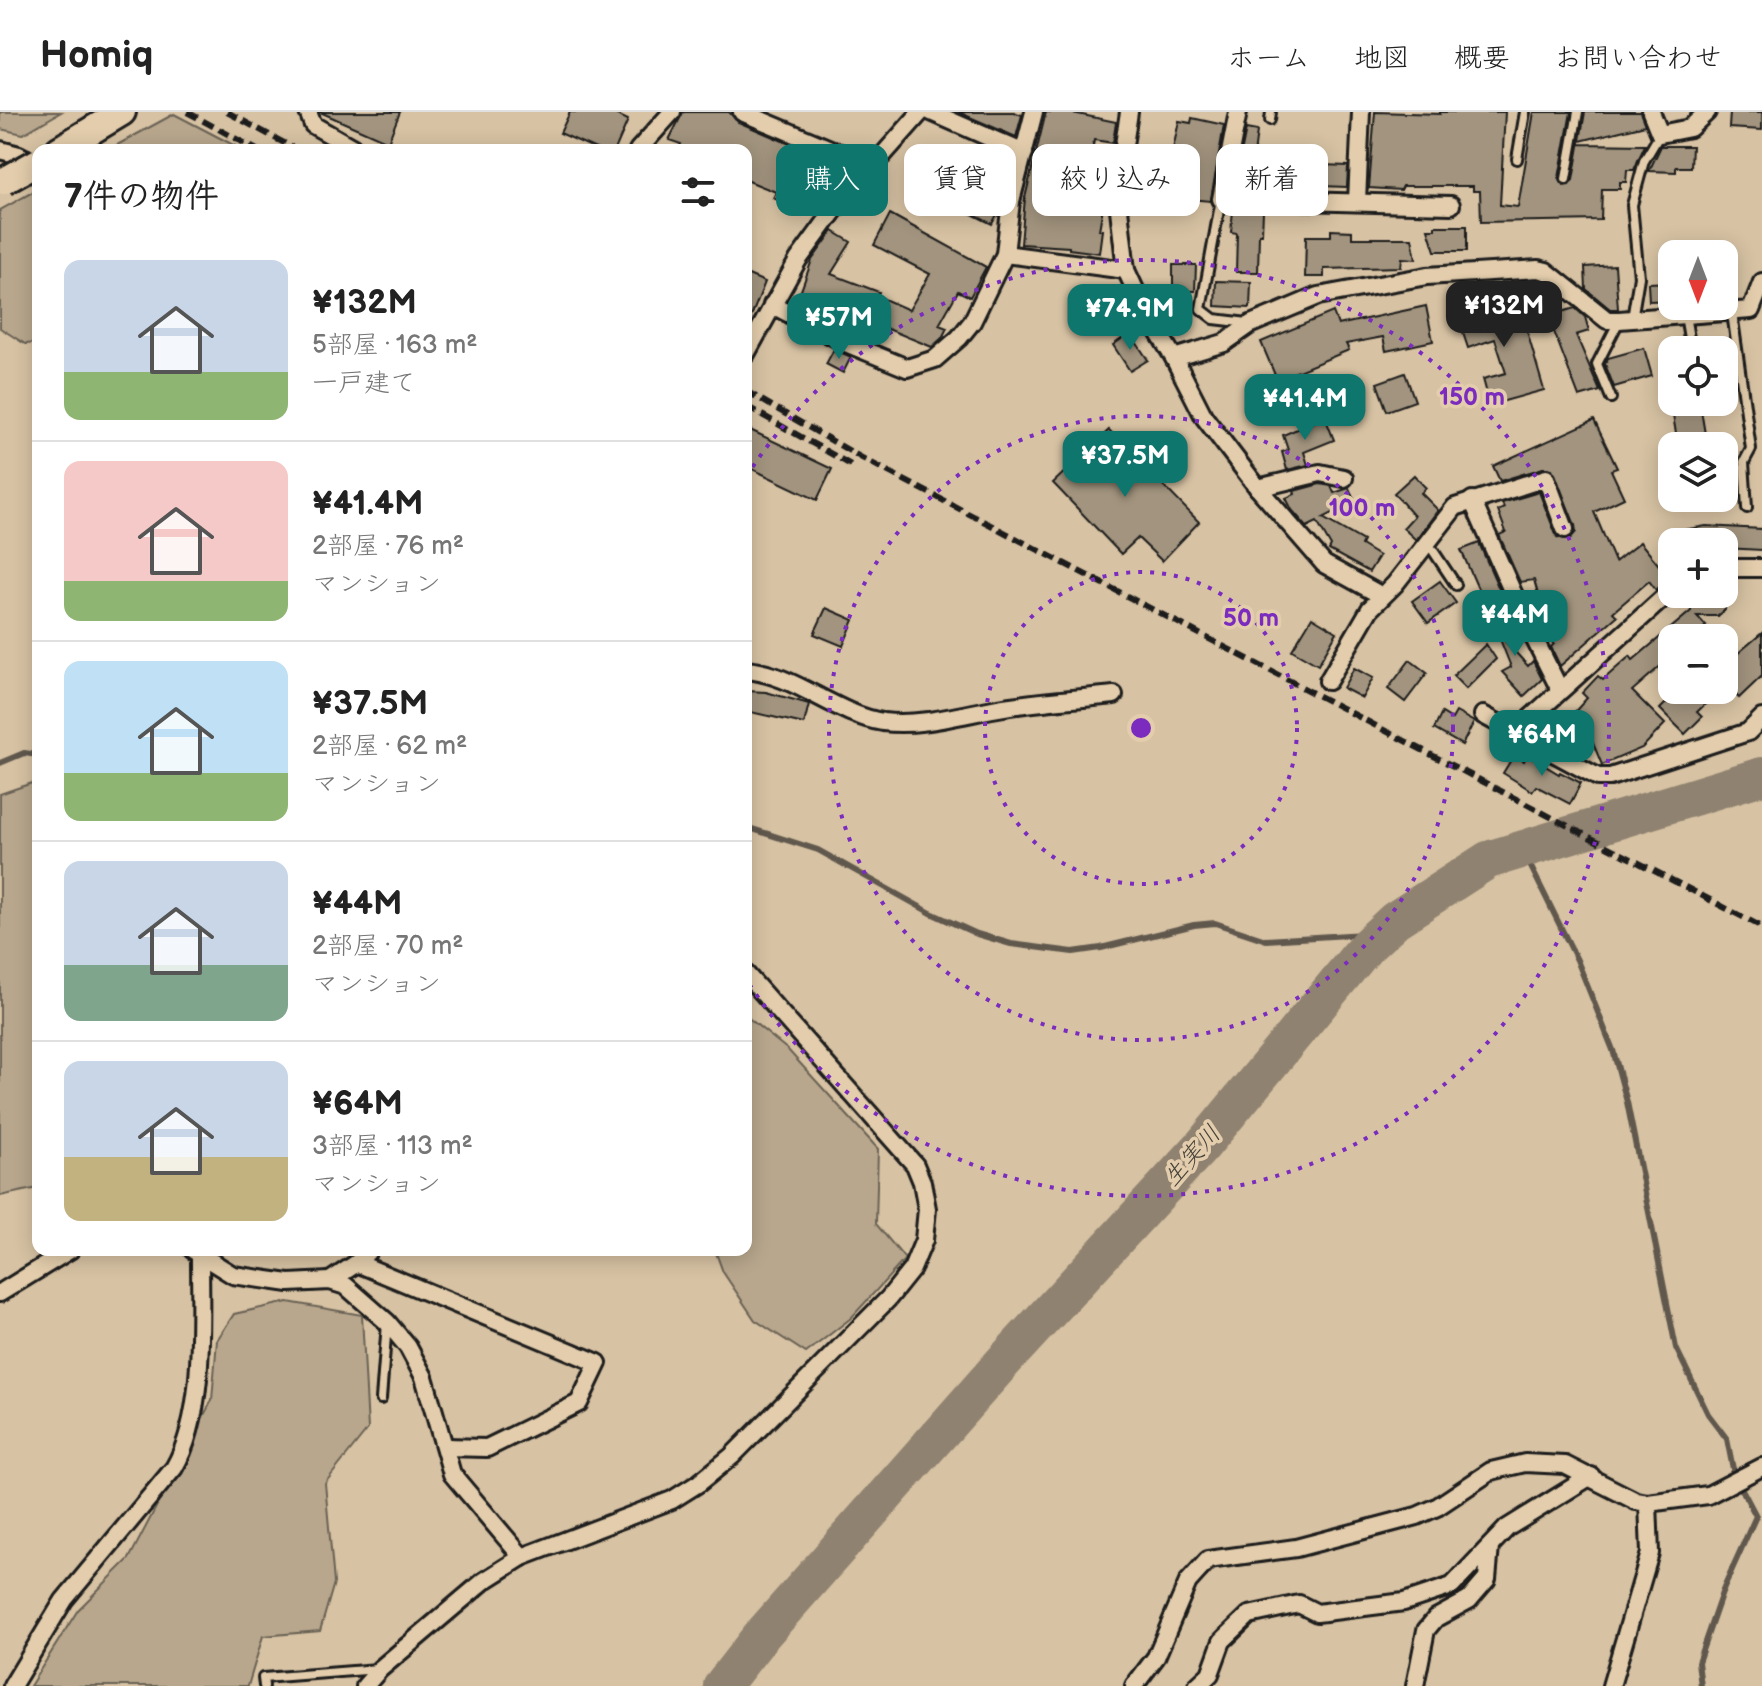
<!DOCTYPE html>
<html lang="ja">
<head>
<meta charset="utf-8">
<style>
  body { margin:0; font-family:"Balsamiq Sans","Klee One",sans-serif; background:#f2f2f2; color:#222; height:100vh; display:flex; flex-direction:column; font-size:30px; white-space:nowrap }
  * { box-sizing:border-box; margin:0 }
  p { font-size:26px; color:#767676 }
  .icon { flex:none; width:44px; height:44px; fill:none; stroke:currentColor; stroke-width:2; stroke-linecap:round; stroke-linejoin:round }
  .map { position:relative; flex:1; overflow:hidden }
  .drawer { position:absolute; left:32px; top:32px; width:720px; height:1112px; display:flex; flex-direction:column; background:#fff; border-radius:16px; box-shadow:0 4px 20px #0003 }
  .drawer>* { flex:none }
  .hud { position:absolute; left:776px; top:32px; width:760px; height:72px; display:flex; gap:16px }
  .needle { width:52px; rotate:180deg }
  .buttons { position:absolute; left:1658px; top:128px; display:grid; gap:16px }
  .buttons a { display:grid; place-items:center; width:80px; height:80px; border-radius:16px; background:#fff; box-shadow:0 4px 20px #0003; font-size:40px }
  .price { position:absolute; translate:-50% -68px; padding:0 18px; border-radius:16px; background:#0f766e; color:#fff; font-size:26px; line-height:52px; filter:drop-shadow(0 2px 4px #0008) }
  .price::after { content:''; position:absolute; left:50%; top:48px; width:24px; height:18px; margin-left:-12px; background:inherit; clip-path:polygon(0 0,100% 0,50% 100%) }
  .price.selected { background:#222; color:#fff }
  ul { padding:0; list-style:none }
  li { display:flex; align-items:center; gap:24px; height:200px; padding:0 32px }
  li+li { border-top:2px solid #e0e0e0 }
  li span { display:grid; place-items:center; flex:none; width:224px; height:160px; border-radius:16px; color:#555 }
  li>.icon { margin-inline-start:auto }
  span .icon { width:96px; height:96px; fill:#fffc; stroke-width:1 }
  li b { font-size:34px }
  h2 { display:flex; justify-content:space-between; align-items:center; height:96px; padding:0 32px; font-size:34px }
  .chip { padding:0 28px; border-radius:16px; background:#fff; box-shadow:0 4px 20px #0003; font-size:28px; line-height:72px }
  .chip.selected { background:#0f766e; color:#fff }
  header { display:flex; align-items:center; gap:48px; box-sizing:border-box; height:112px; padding:0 40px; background:#fff; border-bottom:2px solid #e0e0e0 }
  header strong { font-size:38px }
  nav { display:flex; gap:44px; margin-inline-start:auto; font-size:28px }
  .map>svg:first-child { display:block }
  .green { fill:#b8a78d; stroke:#6a6254; stroke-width:2 }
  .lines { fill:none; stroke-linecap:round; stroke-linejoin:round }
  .stream { stroke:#61594e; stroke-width:6 }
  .river { stroke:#8f8270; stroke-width:38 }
  .building { fill:#a2947e; stroke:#1c1c1c; stroke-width:2 }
  .lane-casing { stroke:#1c1c1c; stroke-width:14 }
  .street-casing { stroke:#1c1c1c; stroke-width:22 }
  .primary-casing { stroke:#1c1c1c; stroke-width:32 }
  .lane { stroke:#e3cdac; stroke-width:8 }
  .street { stroke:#e3cdac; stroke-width:16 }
  .primary { stroke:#e3cdac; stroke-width:26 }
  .rail { stroke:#1c1c1c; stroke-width:6; stroke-dasharray:12 6; stroke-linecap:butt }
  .primary-bridge-casing { stroke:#1c1c1c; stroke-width:32; stroke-linecap:butt }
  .primary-bridge { stroke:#e3cdac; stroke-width:26 }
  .ring { fill:none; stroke:#7b2cbf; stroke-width:4; stroke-dasharray:4 8 }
  .labels { text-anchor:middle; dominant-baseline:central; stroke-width:7; stroke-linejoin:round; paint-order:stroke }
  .water-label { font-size:24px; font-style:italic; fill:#444039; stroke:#e3cdac }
  .centre { fill:#7b2cbf; stroke:#e3cdac; stroke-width:4 }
  .ring-label { font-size:24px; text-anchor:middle; font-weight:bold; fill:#7b2cbf; stroke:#e3cdac; stroke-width:7; stroke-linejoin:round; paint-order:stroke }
</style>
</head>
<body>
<header>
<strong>Homiq</strong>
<nav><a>ホーム</a><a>地図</a><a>概要</a><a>お問い合わせ</a></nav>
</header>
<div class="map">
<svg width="1762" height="1574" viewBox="0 0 1762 1574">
  <rect width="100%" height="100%" fill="#d7c2a3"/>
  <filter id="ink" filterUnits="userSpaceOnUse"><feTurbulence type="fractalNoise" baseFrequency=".0125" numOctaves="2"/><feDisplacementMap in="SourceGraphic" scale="16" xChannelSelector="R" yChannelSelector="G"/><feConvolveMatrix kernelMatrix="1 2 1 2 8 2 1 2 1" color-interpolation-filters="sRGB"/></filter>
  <g filter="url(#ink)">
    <g class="green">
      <path d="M 0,0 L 61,0 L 23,22 L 0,17 Z"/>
      <path d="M 174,2 L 243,38 L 108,38 Z"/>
      <path d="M 38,77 L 38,231 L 25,232 L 0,216 L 0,98 Z"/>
      <path d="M 38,669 L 38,1076 L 0,1084 L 0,682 Z"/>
      <path d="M 746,904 L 788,938 L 878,1037 L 876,1112 L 905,1147 L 851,1206 L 806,1241 L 755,1208 L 723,1160 L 715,1138 L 746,1138 Z"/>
      <path d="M 288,1190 L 362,1203 L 368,1317 L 325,1371 L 334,1471 L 320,1519 L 263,1524 L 248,1574 L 30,1574 L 78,1498 L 129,1447 L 212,1288 L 217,1228 L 234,1202 Z"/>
    </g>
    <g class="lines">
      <g class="stream">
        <path d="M 0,651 L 24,641 L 38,643"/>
        <path d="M 746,715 L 818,738 L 931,801 L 977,822 L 1011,832 L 1073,840 L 1101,836 L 1194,813 L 1215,811 L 1266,828 L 1381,821"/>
        <path d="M 1519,738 L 1531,755 L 1577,848 L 1613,938 L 1627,990 L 1676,1236 L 1708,1302 L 1727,1327 L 1734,1362 L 1756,1404 L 1724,1475 L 1698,1550 L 1701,1574"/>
      </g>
      <path class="river" d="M 722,1574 L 760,1525 L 1004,1249 L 1202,1034 L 1367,834 L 1395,808 L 1488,748 L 1762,664"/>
    </g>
    <g class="building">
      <path d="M 320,0 L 400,0 L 388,30 Z"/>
      <path d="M 570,0 L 611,0 L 628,8 L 615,38 L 598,38 L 560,21 Z"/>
      <path d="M 683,0 L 729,0 L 738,10 L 844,55 L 835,75 L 822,70 L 809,101 L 773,86 L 776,80 L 746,68 L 746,38 L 678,38 L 681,32 L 669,28 Z"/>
      <path d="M 958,0 L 1014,0 L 1022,3 L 1016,25 Z"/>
      <path d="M 1046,0 L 1068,0 L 1116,10 L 1113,31 L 1094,28 L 1091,45 L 1084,44 L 1077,79 L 1105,83 L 1099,118 L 1102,118 L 1099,141 L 1069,137 L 1069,135 L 1021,132 L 1025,86 Z"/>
      <path d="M 1375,0 L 1440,2 L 1440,0 L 1505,0 L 1500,93 L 1518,95 L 1534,0 L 1571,0 L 1559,66 L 1564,74 L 1569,73 L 1573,68 L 1585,0 L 1640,0 L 1645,13 L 1580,29 L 1580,32 L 1645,33 L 1634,58 L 1627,58 L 1626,70 L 1620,70 L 1620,77 L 1602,77 L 1601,108 L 1481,110 L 1480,79 L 1473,79 L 1473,74 L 1403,74 L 1401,78 L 1369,76 Z"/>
      <path d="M 1730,0 L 1762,0 L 1762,18 L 1729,16 Z"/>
      <path d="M 1192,6 L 1224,13 L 1211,89 L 1177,86 L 1177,83 L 1133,82 L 1134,43 L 1149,45 L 1150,39 L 1172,42 L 1179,9 L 1191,11 Z"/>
      <path d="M 1246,17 L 1257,19 L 1253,51 L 1269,51 L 1265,77 L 1234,76 Z"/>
      <path d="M 1661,34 L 1692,34 L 1691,55 L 1676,55 L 1676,60 L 1649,59 Z"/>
      <path d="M 1322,53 L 1348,54 L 1347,75 L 1321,74 Z"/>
      <path d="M 981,64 L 1003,75 L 999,99 L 992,112 L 964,98 Z"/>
      <path d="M 1233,98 L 1263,99 L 1262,122 L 1259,122 L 1258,160 L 1236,160 L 1237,121 L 1231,120 Z"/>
      <path d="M 890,102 L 986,155 L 970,185 L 958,179 L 939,213 L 947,216 L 942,226 L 932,235 L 873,211 L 875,206 L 840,194 L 837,201 L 798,187 L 812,148 L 833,119 L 851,130 L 831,162 L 879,180 L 877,184 L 909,198 L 930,162 L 874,133 Z"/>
      <path d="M 1435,114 L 1467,114 L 1467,139 L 1435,139 L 1428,117 L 1435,117 Z"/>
      <path d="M 1331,118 L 1352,119 L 1352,126 L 1412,126 L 1416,147 L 1402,146 L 1401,155 L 1324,157 L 1324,165 L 1305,165 L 1306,124 L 1331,124 Z"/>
      <path d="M 1173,153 L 1196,153 L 1195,179 L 1173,179 Z"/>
      <path d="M 1615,153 L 1618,197 L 1610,197 L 1586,177 L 1585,155 Z"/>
      <path d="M 746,162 L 765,170 L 747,215 L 746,215 Z"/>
      <path d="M 1216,169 L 1251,170 L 1250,196 L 1215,194 Z"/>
      <path d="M 1671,170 L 1672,188 L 1649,189 L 1648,171 Z"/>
      <path d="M 1113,176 L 1121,203 L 1088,212 L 1080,185 Z"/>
      <path d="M 1500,180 L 1509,207 L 1522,202 L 1544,278 L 1490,293 L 1483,267 L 1506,261 L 1495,227 L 1468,236 L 1457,203 L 1484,194 L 1481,186 Z"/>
      <path d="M 1426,194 L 1433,229 L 1386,239 L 1383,225 L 1346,232 L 1349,238 L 1277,268 L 1261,230 L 1333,200 L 1338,213 Z"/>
      <path d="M 1575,196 L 1585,205 L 1589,219 L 1576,223 L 1600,279 L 1579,285 L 1548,204 Z"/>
      <path d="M 1130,221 L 1148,248 L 1130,259 L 1113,233 Z"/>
      <path d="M 1644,236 L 1652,264 L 1614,275 L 1605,252 L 1608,246 Z"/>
      <path d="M 834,237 L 851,245 L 843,261 L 826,252 Z"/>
      <path d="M 1405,261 L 1415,289 L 1387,299 L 1377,271 Z"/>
      <path d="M 1700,292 L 1707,334 L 1678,334 L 1672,297 Z"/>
      <path d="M 1325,305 L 1334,328 L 1304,340 L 1308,353 L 1287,358 L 1282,340 L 1288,338 L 1283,323 Z"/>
      <path d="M 1594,308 L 1617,356 L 1611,358 L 1624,386 L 1594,400 L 1615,450 L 1640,430 L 1667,463 L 1667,468 L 1656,478 L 1649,469 L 1613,500 L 1617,504 L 1560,554 L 1551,535 L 1554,532 L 1544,522 L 1534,500 L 1541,493 L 1534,468 L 1520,470 L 1499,423 L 1506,420 L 1498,399 L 1504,396 L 1502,391 L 1539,380 L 1557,425 L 1570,427 L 1576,420 L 1575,413 L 1552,357 L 1543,356 L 1500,369 L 1493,354 Z"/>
      <path d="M 746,316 L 832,357 L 817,388 L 746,354 Z"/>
      <path d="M 1109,318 L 1199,410 L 1162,449 L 1138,426 L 1121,442 L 1053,371 Z"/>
      <path d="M 1414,363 L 1426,376 L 1421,381 L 1438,398 L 1416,428 L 1403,416 L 1414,404 L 1394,381 Z"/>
      <path d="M 1320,372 L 1331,374 L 1334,381 L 1349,376 L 1355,390 L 1323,406 L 1363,429 L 1361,433 L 1379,444 L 1369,460 L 1329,438 L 1331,434 L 1317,410 L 1307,415 L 1292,398 L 1286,386 L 1295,382 L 1294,379 Z"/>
      <path d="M 1706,414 L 1762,417 L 1762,438 L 1724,436 L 1724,430 L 1667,430 L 1666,421 Z"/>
      <path d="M 1479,431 L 1500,479 L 1482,486 L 1461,438 Z"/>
      <path d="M 1440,469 L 1456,491 L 1428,511 L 1412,489 Z"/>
      <path d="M 1691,482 L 1725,482 L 1725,498 L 1718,504 L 1697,504 L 1706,514 L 1693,526 L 1672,526 L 1672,544 L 1632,579 L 1665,612 L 1642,636 L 1602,653 L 1588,619 L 1574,635 L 1557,620 L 1587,586 L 1582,581 L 1598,564 L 1603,568 L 1630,544 L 1633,548 L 1691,499 Z"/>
      <path d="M 1484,487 L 1516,521 L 1506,530 L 1528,554 L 1533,549 L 1542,567 L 1524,584 L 1502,560 L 1511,555 Z"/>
      <path d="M 826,496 L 854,508 L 843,534 L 814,522 Z"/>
      <path d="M 1312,505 L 1337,520 L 1318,553 L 1292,538 Z"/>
      <path d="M 1762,521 L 1762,564 L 1739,586 L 1724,571 L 1724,553 Z"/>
      <path d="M 1486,532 L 1496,547 L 1466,577 L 1453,564 Z"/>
      <path d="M 1410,548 L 1427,561 L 1405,590 L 1388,577 Z"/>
      <path d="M 1354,556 L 1373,566 L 1362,586 L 1343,576 Z"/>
      <path d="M 1679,578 L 1720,578 L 1697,600 L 1702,605 L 1685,622 L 1660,597 Z"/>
      <path d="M 746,579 L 766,580 L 809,592 L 804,612 L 746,599 Z"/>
      <path d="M 1456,600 L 1474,610 L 1462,633 L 1434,617 L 1442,601 L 1452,607 Z"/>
      <path d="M 1514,643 L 1524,649 L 1527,643 L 1559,662 L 1560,660 L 1581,671 L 1570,692 L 1536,674 L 1532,679 L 1503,661 Z"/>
    </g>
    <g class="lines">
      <g class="lane-casing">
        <g id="lane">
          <path d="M 1270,8 L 1271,0"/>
          <path d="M 1517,47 L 1525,0"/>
          <path d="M 1566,67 L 1578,0"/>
          <path d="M 1221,87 L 1201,197 L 1214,207 L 1248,211"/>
          <path d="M 1732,201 L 1751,337 L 1744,350 L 1747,396"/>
          <path d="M 1685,203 L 1691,238"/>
          <path d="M 1632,207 L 1639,165 L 1632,93 L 1644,49 L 1660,22"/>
          <path d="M 1611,286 L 1597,252 L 1619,209"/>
          <path d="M 1428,431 L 1456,473"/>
          <path d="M 381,1287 L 387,1211"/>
          <path d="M 264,1574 L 263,1566 L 378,1557"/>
        </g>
      </g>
      <g class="street-casing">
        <g id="street">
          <path d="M 308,0 L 313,13 L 357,38"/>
          <path d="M 742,0 L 873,55"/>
          <path d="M 931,0 L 1024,41"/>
          <path d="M 1129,0 L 1117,80 L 1126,158 L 1144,197 L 1174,246 L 1204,305 L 1258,376 L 1324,452 L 1382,484"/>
          <path d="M 1238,0 L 1221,87 L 1451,93"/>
          <path d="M 1651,0 L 1660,22 L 1690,16 L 1707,0"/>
          <path d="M 0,38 L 19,43 L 38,53"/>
          <path d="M 638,38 L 672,0"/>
          <path d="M 1357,89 L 1361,0"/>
          <path d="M 1005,142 L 1126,158"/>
          <path d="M 772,193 L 846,231 L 907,256 L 935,247 L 959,226 L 972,210 L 1005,142 L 1011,89 L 1034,0"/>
          <path d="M 746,242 L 798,148 L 836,96 L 921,0"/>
          <path d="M 1174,246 L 1224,231 L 1251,212 L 1318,184 L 1427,164 L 1538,157 L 1546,159 L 1607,208 L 1619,208 L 1751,198 L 1762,170"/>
          <path d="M 1258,376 L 1320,361 L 1344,366"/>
          <path d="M 1472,388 L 1525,508 L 1560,578"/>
          <path d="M 1724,456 L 1762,456"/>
          <path d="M 746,558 C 795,562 834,602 883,610 C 922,615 966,601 1004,595 C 1040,589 1077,587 1114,583"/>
          <path d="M 1328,569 L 1370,497 L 1395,472 L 1455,395 L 1546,366 L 1565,417"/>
          <path d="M 1483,603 L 1598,665 L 1610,665 L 1748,620 L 1762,606"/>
          <path d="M 1516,619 L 1672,478"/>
          <path d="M 193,1138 L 233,1163 L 289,1171 L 330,1169 L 346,1174 L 387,1210 L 408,1235 L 424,1265 L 452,1362 L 522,1445"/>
          <path d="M 357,1151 L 598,1251 L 579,1291 L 487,1336 L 445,1335"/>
          <path d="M 330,1169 L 357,1151 L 369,1138"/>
          <path d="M 0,1181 L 70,1138"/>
          <path d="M 12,1574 L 64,1488 L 174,1356 C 206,1302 200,1207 200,1145"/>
          <path d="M 365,1574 L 380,1557 L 484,1469 L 522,1445 L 672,1388 L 699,1371 L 732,1344 L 888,1187 L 912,1157 L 924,1128 L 927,1097 L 922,1070 L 915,1053 L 746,862"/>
          <path d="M 1134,1574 L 1156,1545 L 1188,1470 L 1208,1448 L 1296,1436 L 1417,1404 L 1437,1395 L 1491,1359 L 1525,1351 L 1565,1353 L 1636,1389 L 1648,1391"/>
          <path d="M 1197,1574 L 1210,1562 L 1222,1529 L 1249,1503 L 1299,1492 L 1317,1501 L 1404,1490 L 1452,1474 L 1507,1416 L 1591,1364"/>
          <path d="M 1415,1574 L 1426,1518 L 1436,1506 L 1469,1488 L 1487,1467 L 1490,1435"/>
          <path d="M 1611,1574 L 1650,1441 L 1648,1391 L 1708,1383 L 1762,1355"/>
        </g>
      </g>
      <g class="primary-casing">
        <path id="primary" d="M 59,38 L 122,0"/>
      </g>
      <use href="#lane" class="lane"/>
      <use href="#street" class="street"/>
      <use href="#primary" class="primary"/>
      <g class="rail">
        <path d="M 187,0 L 257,38"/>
        <path d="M 227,0 L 297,38"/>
        <path d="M 746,279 L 860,345 L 1762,815"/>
        <path d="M 746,294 L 851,353"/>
      </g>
      <g class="primary-bridge-casing">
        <path id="primary-bridge" d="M 4,69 L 38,50"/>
      </g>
      <use href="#primary-bridge" class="primary-bridge"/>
    </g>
  </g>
  <g class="ring">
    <circle cx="1141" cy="616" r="156"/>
    <circle cx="1141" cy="616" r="312"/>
    <path d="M746 365A468 468 0 1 1 746 867"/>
  </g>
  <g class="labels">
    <g class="water-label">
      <text transform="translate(1192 1044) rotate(-48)">生実川</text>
    </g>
  </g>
  <circle cx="1141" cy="616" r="12" class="centre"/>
  <g class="ring-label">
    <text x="1472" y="293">150 m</text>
    <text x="1362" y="404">100 m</text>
    <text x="1251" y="514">50 m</text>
  </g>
</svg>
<div class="buttons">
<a><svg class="needle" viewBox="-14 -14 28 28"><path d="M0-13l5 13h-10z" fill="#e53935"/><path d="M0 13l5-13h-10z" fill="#767676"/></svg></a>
<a><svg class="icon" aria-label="locate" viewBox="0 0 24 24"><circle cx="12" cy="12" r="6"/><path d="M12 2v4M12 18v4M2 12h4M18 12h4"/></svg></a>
<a><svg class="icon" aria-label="layers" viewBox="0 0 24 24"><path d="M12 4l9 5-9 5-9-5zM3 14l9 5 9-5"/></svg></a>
<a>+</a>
<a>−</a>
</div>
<b class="price selected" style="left:1504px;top:237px">¥132M</b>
<b class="price" style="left:1130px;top:240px">¥74.9M</b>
<b class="price" style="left:839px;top:249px">¥57M</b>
<b class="price" style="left:1305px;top:330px">¥41.4M</b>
<b class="price" style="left:1125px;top:387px">¥37.5M</b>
<b class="price" style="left:1515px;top:546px">¥44M</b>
<b class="price" style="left:1542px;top:666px">¥64M</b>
<div class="hud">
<a class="chip selected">購入</a>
<a class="chip">賃貸</a>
<a class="chip">絞り込み</a>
<a class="chip">新着</a>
</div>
<section class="drawer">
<h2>7件の物件<svg class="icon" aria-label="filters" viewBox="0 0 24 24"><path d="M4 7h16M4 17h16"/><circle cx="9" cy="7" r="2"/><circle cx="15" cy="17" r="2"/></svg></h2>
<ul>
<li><span style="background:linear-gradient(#c9d6e8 70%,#8fb573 0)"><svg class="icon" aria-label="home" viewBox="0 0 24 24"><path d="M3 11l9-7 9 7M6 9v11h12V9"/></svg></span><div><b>¥132M</b><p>5部屋 · 163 m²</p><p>一戸建て</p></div></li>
<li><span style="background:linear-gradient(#f6c9c9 75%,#8fb573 0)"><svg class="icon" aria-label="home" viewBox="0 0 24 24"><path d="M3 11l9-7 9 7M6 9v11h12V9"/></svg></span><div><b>¥41.4M</b><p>2部屋 · 76 m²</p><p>マンション</p></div></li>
<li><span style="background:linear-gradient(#bfe0f5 70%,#8fb573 0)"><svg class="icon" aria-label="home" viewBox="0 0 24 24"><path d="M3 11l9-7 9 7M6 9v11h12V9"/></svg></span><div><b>¥37.5M</b><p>2部屋 · 62 m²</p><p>マンション</p></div></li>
<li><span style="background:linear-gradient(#c9d6e8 65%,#7fa58c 0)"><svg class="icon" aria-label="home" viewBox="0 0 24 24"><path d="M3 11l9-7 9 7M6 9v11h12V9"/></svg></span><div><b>¥44M</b><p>2部屋 · 70 m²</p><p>マンション</p></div></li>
<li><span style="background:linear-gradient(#c9d6e8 60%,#c2b280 0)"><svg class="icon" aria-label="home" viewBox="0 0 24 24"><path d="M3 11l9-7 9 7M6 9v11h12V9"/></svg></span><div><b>¥64M</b><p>3部屋 · 113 m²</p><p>マンション</p></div></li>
</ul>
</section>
</div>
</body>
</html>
